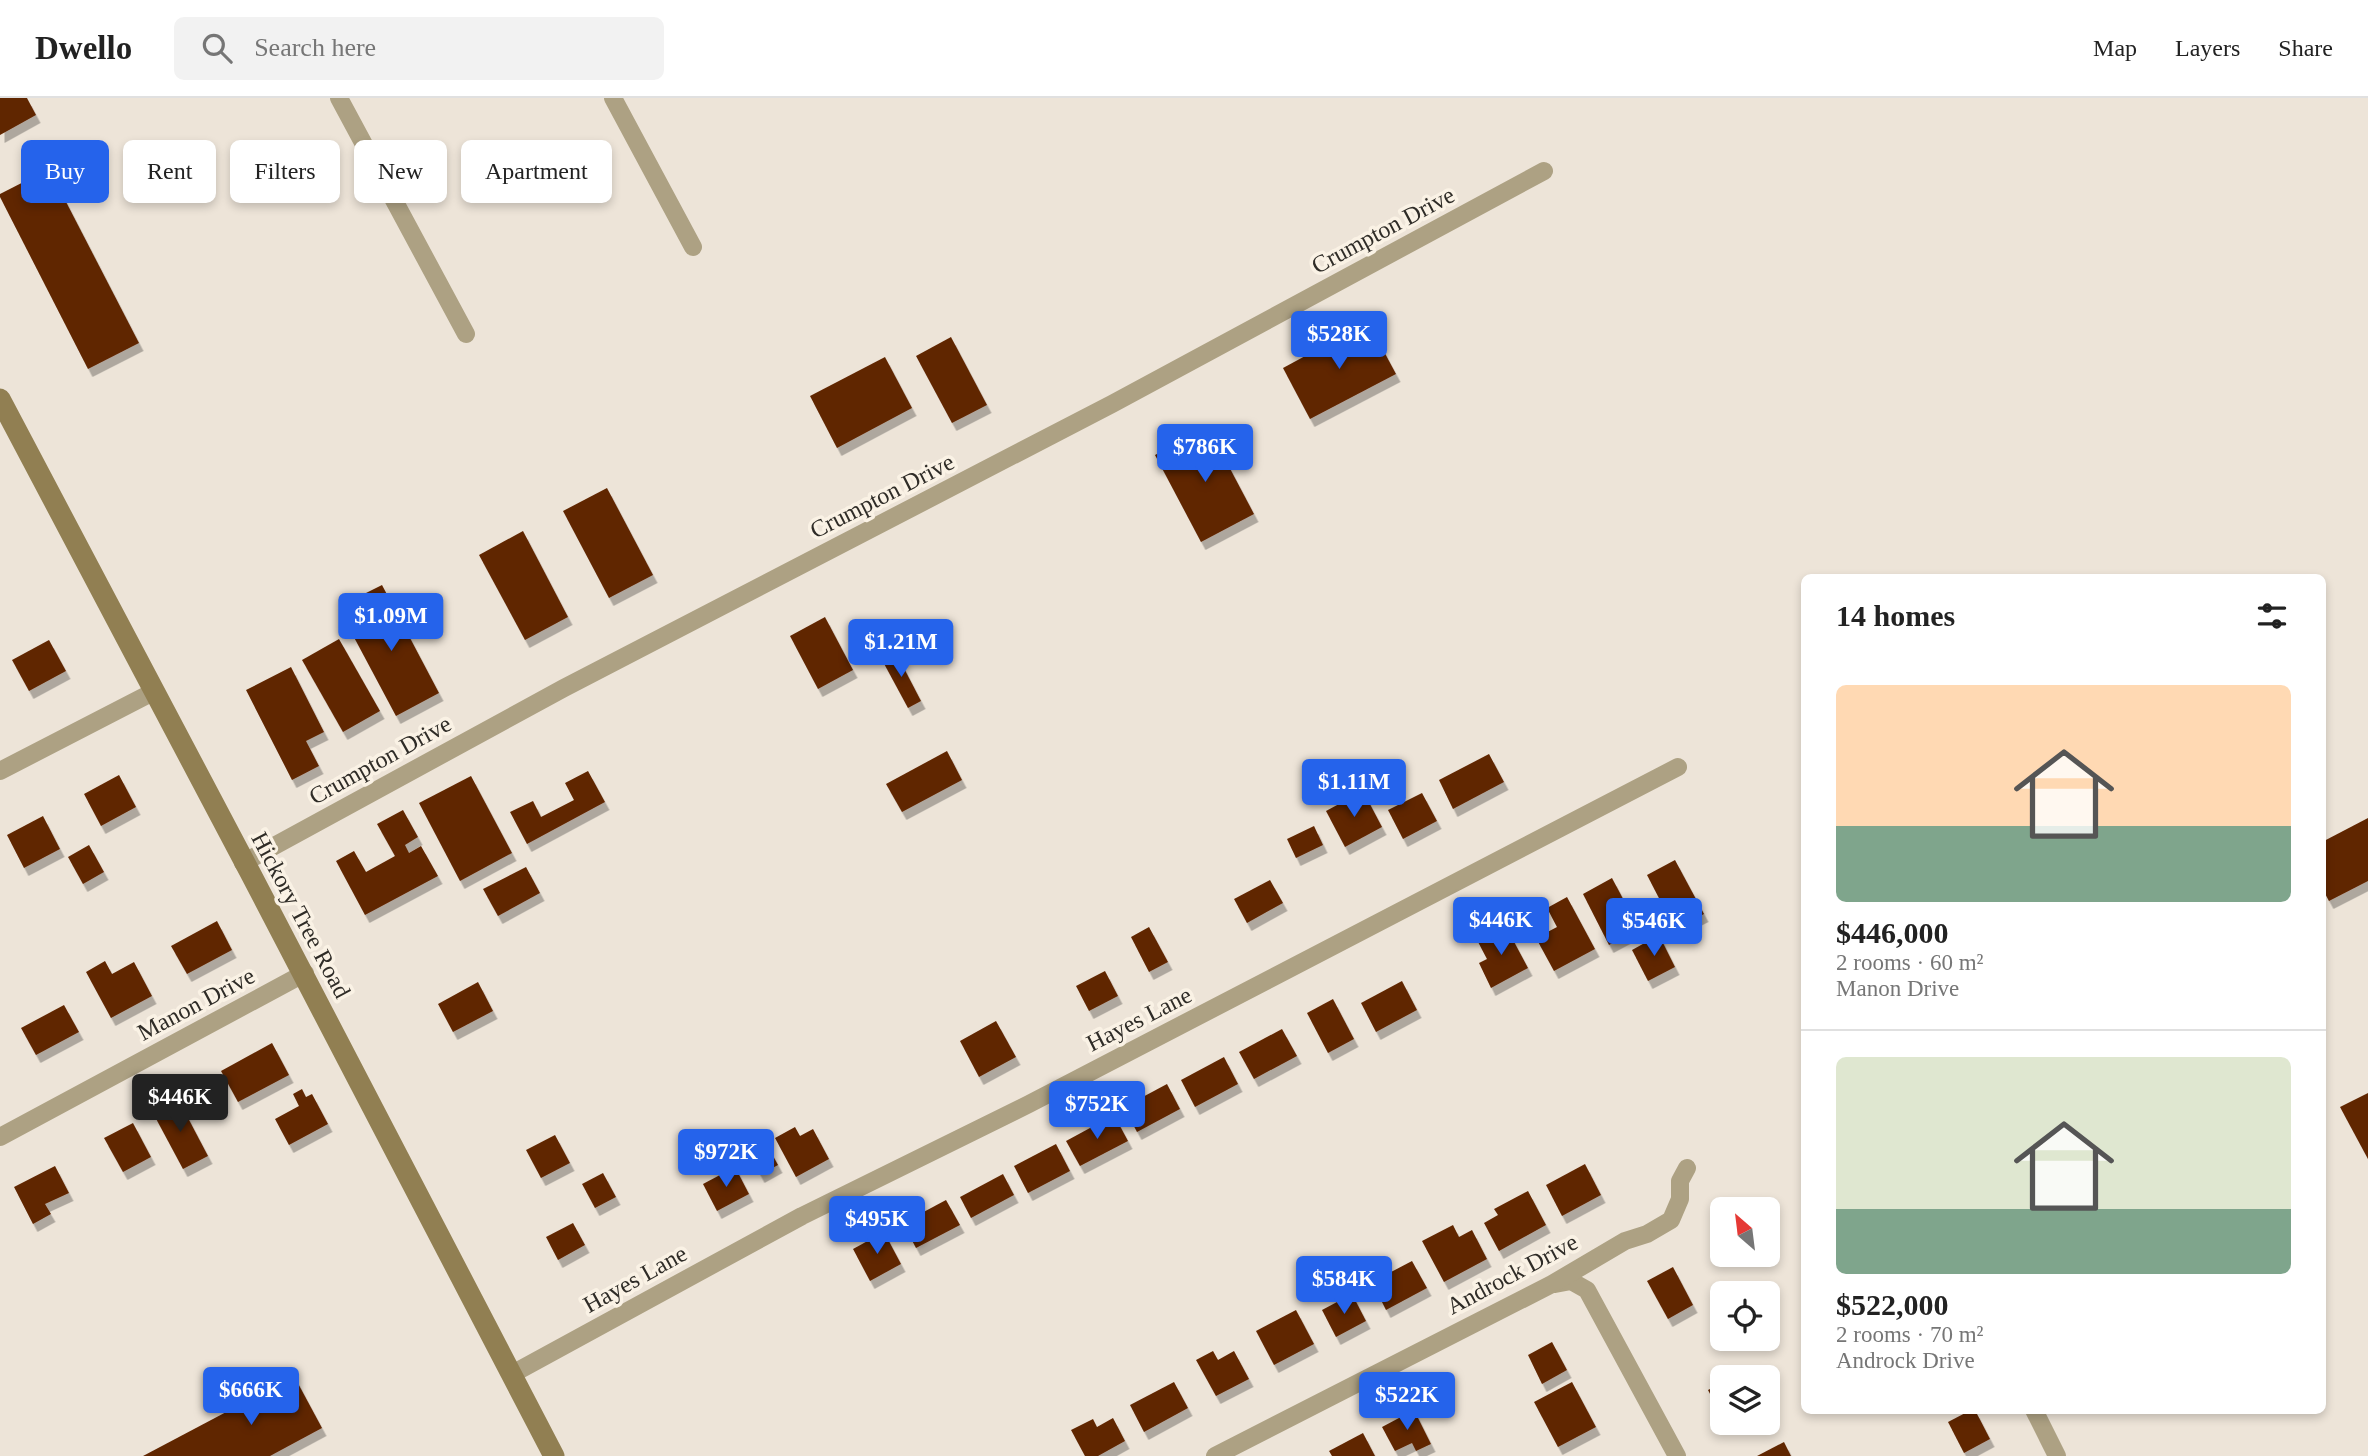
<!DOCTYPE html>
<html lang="en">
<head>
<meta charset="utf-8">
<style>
  body { margin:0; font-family:Georgia,serif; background:#f2f2f2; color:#222; height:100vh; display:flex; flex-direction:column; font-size:26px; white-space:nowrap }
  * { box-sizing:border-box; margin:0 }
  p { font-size:23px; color:#767676 }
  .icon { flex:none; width:38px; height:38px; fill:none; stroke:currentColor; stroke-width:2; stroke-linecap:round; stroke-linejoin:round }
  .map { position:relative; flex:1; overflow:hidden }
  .drawer { position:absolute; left:1801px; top:476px; width:525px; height:840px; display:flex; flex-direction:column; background:#fff; border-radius:10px; box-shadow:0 4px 10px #0003 }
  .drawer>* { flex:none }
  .guide { position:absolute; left:21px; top:42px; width:665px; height:63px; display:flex; gap:14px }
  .needle { width:46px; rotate:332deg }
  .fabs { position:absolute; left:1710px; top:1099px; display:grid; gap:14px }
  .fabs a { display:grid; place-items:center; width:70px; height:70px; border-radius:10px; background:#fff; box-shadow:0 4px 10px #0003; font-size:35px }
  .price { position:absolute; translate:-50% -60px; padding:0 16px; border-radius:7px; background:#2563eb; color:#fff; font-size:23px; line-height:46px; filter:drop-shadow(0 2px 4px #0008) }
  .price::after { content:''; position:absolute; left:50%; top:42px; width:21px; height:16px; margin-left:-10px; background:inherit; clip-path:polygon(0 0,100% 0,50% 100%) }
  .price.current { background:#222; color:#fff }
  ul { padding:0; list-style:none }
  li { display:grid; align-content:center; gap:14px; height:371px; padding:0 35px }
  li+li { border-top:2px solid #e0e0e0 }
  li span { display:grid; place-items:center; height:217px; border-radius:10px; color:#555 }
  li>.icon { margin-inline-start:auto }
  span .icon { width:126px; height:126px; fill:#fffc; stroke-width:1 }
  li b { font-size:30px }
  h2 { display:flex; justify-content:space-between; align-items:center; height:84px; padding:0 35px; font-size:30px }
  .pill { padding:0 24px; border-radius:10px; background:#fff; box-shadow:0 4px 10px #0003; font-size:24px; line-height:63px }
  .pill.current { background:#2563eb; color:#fff }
  header { display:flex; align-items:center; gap:42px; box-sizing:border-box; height:98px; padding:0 35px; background:#fff; border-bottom:2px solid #e0e0e0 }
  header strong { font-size:33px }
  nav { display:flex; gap:38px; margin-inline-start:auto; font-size:24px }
  .search { width:490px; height:63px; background:#f2f2f2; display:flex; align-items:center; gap:18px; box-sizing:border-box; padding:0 24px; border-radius:10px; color:#767676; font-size:26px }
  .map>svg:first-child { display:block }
  .building { fill:#612600; filter:url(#shadow) }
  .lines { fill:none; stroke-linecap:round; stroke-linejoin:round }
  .street { stroke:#ada183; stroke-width:18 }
  .secondary { stroke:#917f52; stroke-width:21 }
  .labels { text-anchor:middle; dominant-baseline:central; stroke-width:7; stroke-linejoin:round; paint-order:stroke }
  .street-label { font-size:24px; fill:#2f2c27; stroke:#faf2e5 }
</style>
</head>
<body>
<header>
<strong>Dwello</strong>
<div class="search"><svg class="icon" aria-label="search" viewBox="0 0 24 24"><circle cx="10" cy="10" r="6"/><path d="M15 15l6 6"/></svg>Search here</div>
<nav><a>Map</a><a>Layers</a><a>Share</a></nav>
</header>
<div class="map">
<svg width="2368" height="1358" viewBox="0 0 2368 1358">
  <defs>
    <filter id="shadow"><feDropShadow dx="4.5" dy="8" stdDeviation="0" flood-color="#0004"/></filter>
  </defs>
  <rect width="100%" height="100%" fill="#ede4d8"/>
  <g class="building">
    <path d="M 0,0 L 27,0 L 36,17 L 0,37 Z"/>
    <path d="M 49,71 L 139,245 L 88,271 L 0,99 L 0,96 Z"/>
    <path d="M 1368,224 L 1396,276 L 1310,321 L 1283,270 Z"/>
    <path d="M 951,239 L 987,307 L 952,325 L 916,258 Z"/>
    <path d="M 885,259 L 912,310 L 837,350 L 810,298 Z"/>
    <path d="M 1208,329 L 1254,416 L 1201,444 L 1155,357 Z"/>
    <path d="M 607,390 L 653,477 L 609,500 L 563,413 Z"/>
    <path d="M 523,433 L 568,519 L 525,542 L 479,457 Z"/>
    <path d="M 382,487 L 439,595 L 396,618 L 348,528 L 366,519 L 356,500 Z"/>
    <path d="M 825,519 L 853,572 L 818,591 L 790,538 Z"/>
    <path d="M 339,541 L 380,613 L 343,634 L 302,562 Z"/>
    <path d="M 49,542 L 66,573 L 29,593 L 12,562 Z"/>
    <path d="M 895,553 L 921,603 L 908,610 L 881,560 Z"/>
    <path d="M 291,569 L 324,634 L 306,643 L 319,668 L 292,682 L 246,592 Z"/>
    <path d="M 947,653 L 962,682 L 902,714 L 886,686 Z"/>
    <path d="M 1489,656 L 1504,684 L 1453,711 L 1439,682 Z"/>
    <path d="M 588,673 L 605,704 L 527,746 L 510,714 L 533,703 L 541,719 L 574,702 L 565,685 Z"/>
    <path d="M 119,677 L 136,709 L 101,728 L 84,696 Z"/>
    <path d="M 471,678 L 512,755 L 460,783 L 419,705 Z"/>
    <path d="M 1363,693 L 1382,729 L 1345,749 L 1326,713 Z"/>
    <path d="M 1422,695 L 1437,723 L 1403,741 L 1388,712 Z"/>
    <path d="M 403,712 L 418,739 L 405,747 L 409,755 L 421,748 L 438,778 L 365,817 L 336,763 L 354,753 L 366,774 L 395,758 L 377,726 Z"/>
    <path d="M 43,718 L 60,751 L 24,770 L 7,737 Z"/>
    <path d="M 2368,720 L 2368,783 L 2329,803 L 2322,790 L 2322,744 Z"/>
    <path d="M 1314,728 L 1323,747 L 1296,760 L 1287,741 Z"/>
    <path d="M 89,747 L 104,774 L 83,786 L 68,759 Z"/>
    <path d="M 1675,762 L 1704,816 L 1675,831 L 1647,777 Z"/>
    <path d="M 526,769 L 540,795 L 498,818 L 483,791 Z"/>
    <path d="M 1612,780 L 1639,831 L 1609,847 L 1583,796 Z"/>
    <path d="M 1270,782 L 1283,805 L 1247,825 L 1234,801 Z"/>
    <path d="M 1567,799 L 1595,851 L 1554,873 L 1536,840 L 1557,829 L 1547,810 Z"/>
    <path d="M 217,823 L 232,852 L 187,876 L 171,848 Z"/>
    <path d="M 1505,827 L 1528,870 L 1491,890 L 1479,865 L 1487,861 L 1477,842 Z"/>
    <path d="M 1149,829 L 1168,864 L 1149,874 L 1131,839 Z"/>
    <path d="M 1659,837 L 1675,869 L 1648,883 L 1632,852 Z"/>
    <path d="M 105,863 L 112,876 L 134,864 L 152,898 L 111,920 L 86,874 Z"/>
    <path d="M 1105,873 L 1118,898 L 1089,913 L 1076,888 Z"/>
    <path d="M 1402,883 L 1417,912 L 1376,934 L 1361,905 Z"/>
    <path d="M 478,884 L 493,913 L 453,934 L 438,906 Z"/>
    <path d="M 1333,901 L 1354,941 L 1328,955 L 1307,915 Z"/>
    <path d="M 64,907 L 79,934 L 36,957 L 21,930 Z"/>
    <path d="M 996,923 L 1016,959 L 979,979 L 960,943 Z"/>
    <path d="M 1282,931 L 1297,958 L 1254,981 L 1239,954 Z"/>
    <path d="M 272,945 L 289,977 L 238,1004 L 221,973 Z"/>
    <path d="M 1224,959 L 1238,986 L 1195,1009 L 1181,982 Z"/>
    <path d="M 1167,986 L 1180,1011 L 1137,1034 L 1124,1009 Z"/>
    <path d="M 302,991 L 306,999 L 312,996 L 328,1026 L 289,1047 L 275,1021 L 299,1008 L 293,996 Z"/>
    <path d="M 2368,995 L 2368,1061 L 2340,1009 Z"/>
    <path d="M 178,1001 L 208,1058 L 183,1071 L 153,1015 Z"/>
    <path d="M 1114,1017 L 1128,1043 L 1080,1068 L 1066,1043 Z"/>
    <path d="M 133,1025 L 151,1059 L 123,1074 L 104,1040 Z"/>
    <path d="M 795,1029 L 800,1038 L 813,1031 L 829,1061 L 796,1079 L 775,1040 Z"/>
    <path d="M 555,1037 L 570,1065 L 541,1080 L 526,1052 Z"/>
    <path d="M 1056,1046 L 1070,1073 L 1028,1095 L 1014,1068 Z"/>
    <path d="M 767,1047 L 778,1067 L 760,1077 L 749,1056 Z"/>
    <path d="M 1585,1066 L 1601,1097 L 1562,1118 L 1546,1087 Z"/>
    <path d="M 55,1068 L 69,1095 L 45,1106 L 51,1116 L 33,1126 L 14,1089 Z"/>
    <path d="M 735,1069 L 749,1096 L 717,1113 L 703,1086 Z"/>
    <path d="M 603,1075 L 616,1099 L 595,1110 L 582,1086 Z"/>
    <path d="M 1003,1076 L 1014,1097 L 971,1120 L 960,1099 Z"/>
    <path d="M 1528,1093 L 1546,1127 L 1499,1153 L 1484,1125 L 1498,1117 L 1494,1111 Z"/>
    <path d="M 946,1102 L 960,1127 L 916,1150 L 903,1125 Z"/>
    <path d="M 573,1125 L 585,1147 L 558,1162 L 546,1139 Z"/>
    <path d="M 1453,1127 L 1459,1139 L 1472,1132 L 1487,1161 L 1444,1184 L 1422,1143 Z"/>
    <path d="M 884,1134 L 901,1166 L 870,1183 L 853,1151 Z"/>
    <path d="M 1412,1163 L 1427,1190 L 1386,1212 L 1372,1184 Z"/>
    <path d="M 1673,1169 L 1693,1207 L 1668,1221 L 1647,1183 Z"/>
    <path d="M 1352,1196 L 1366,1223 L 1336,1239 L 1322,1212 Z"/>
    <path d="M 1296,1212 L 1314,1246 L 1274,1267 L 1256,1233 Z"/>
    <path d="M 1552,1244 L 1567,1272 L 1542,1286 L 1528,1257 Z"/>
    <path d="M 1213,1253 L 1218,1262 L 1234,1253 L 1249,1281 L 1216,1298 L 1196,1262 Z"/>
    <path d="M 294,1278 L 322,1330 L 270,1358 L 143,1358 Z"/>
    <path d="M 1174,1284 L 1188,1310 L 1144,1334 L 1130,1307 Z"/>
    <path d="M 1572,1284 L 1596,1329 L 1558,1349 L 1534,1304 Z"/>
    <path d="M 1722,1285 L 1722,1319 L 1708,1292 Z"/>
    <path d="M 1414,1312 L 1431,1346 L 1416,1353 L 1412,1345 L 1395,1353 L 1382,1329 Z"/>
    <path d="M 1971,1312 L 1975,1312 L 1990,1341 L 1964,1355 L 1948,1324 Z"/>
    <path d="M 1113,1320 L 1125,1343 L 1098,1358 L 1085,1358 L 1071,1332 L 1093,1321 L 1097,1329 Z"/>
    <path d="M 1363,1335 L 1375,1358 L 1332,1358 L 1329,1353 Z"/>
    <path d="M 1784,1344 L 1791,1358 L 1757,1358 Z"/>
  </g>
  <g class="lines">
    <g class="street">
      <path d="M 339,0 L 466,236"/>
      <path d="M 613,0 L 693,149"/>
      <path d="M 0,673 L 153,594"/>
      <path d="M 243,765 L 564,590 L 1112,306 L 1544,73"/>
      <path d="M 0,1039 L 305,875"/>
      <path d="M 1555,1186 L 1571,1183 L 1587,1192 L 1677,1358"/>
      <path d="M 512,1276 L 802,1118 L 1029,1006 L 1678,669"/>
      <path d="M 2034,1312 L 2057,1358"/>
      <path d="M 1215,1358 L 1552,1186 L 1625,1143 L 1647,1136 L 1671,1122 L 1680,1101 L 1680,1083 L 1687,1070"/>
    </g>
    <path class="secondary" d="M 0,301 C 187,652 371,1005 554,1358"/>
  </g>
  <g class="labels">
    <g class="street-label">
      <text transform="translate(1383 132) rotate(-28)">Crumpton Drive</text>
      <text transform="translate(882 398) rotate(-27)">Crumpton Drive</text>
      <text transform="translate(380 662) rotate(-29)">Crumpton Drive</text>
      <text transform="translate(301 817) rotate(62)">Hickory Tree Road</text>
      <text transform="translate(196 906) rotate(-28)">Manon Drive</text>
      <text transform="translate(1139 921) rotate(-27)">Hayes Lane</text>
      <text transform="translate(1512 1176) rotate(-28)">Androck Drive</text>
      <text transform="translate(635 1181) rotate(-29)">Hayes Lane</text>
    </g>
  </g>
</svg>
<div class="fabs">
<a><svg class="needle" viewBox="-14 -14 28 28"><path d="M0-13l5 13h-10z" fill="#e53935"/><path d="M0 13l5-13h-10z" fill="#767676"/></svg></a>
<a><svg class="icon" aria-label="locate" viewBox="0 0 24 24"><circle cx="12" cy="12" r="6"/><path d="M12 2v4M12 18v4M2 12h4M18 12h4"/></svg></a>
<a><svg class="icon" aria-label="layers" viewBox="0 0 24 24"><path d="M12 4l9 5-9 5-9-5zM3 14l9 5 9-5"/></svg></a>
</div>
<b class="price" style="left:1339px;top:273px">$528K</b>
<b class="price" style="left:1205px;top:386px">$786K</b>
<b class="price" style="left:391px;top:555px">$1.09M</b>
<b class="price" style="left:901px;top:581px">$1.21M</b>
<b class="price" style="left:1354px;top:721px">$1.11M</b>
<b class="price" style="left:1501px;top:859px">$446K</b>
<b class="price" style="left:1654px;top:860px">$546K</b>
<b class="price current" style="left:180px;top:1036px">$446K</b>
<b class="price" style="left:1097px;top:1043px">$752K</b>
<b class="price" style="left:726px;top:1091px">$972K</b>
<b class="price" style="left:877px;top:1158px">$495K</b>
<b class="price" style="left:1344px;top:1218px">$584K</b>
<b class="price" style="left:251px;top:1329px">$666K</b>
<b class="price" style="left:1407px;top:1334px">$522K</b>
<div class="guide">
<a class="pill current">Buy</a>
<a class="pill">Rent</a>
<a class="pill">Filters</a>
<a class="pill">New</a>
<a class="pill">Apartment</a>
</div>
<section class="drawer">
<h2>14 homes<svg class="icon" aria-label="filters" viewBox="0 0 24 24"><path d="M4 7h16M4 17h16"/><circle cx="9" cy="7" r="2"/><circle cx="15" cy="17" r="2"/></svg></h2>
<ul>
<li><span style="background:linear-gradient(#ffd9b3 65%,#7fa58c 0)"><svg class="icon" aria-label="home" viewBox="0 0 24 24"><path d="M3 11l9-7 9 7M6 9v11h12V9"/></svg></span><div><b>$446,000</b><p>2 rooms · 60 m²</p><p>Manon Drive</p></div></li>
<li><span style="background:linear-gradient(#dfe7d0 70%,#7fa58c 0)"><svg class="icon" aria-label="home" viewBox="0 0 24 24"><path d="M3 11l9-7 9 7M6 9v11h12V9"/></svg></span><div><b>$522,000</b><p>2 rooms · 70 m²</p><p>Androck Drive</p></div></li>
</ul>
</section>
</div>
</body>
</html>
